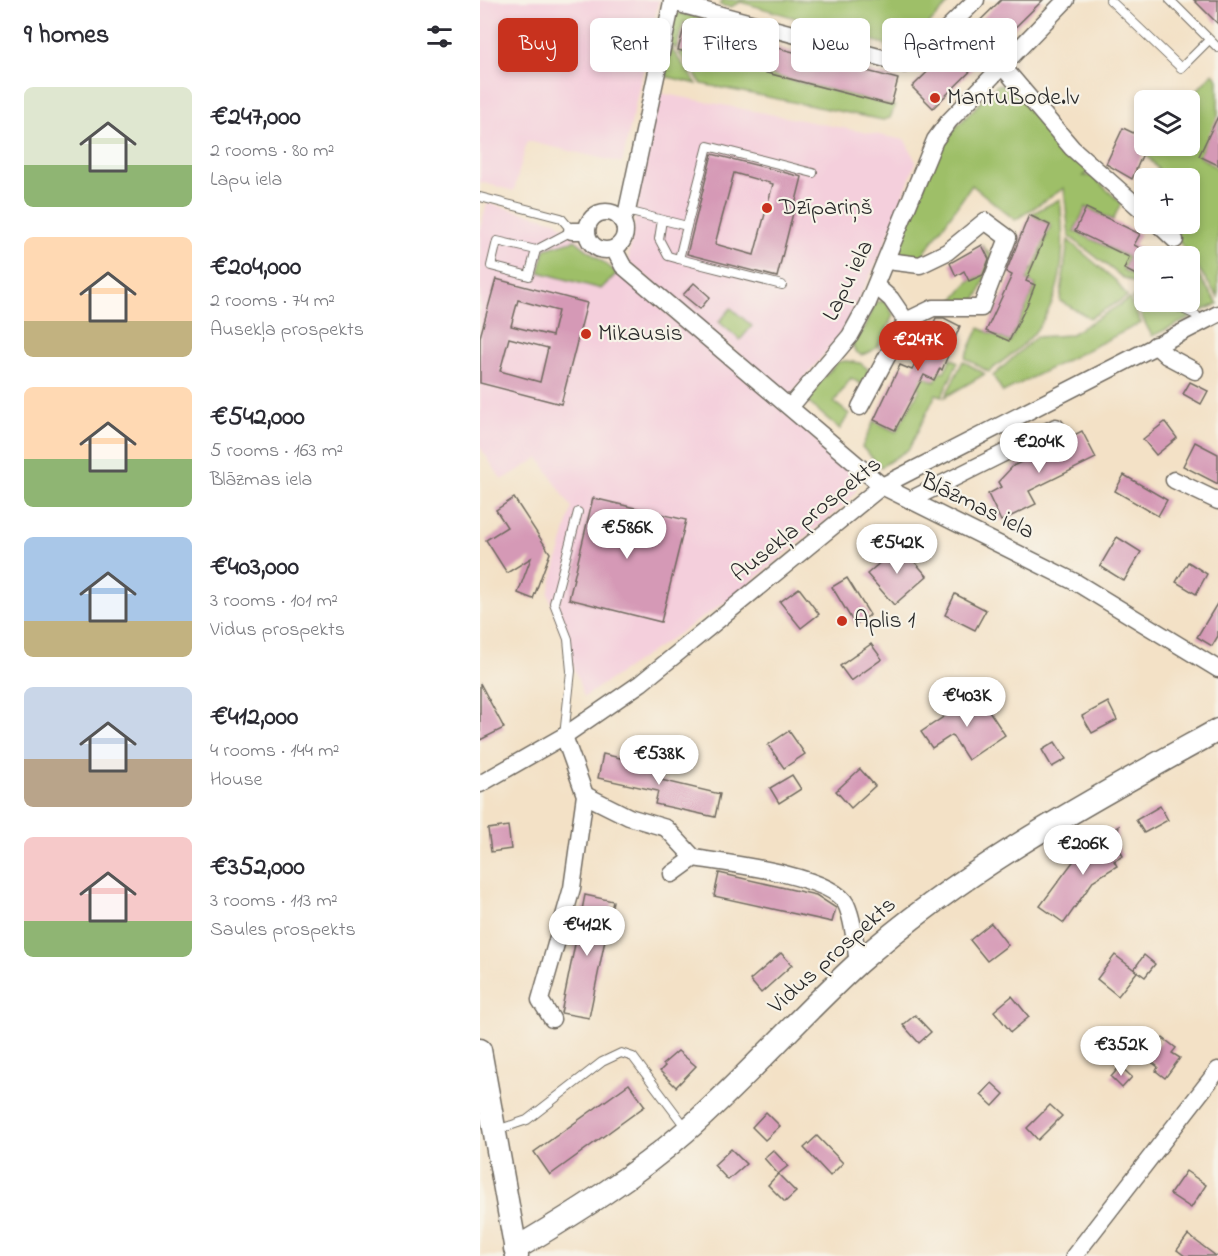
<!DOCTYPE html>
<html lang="en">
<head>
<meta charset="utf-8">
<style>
  body { margin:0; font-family:"Indie Flower",sans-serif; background:#f7f7f7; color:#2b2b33; height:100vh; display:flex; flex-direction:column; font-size:22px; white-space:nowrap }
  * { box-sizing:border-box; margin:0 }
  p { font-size:20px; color:#7c7c81 }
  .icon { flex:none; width:33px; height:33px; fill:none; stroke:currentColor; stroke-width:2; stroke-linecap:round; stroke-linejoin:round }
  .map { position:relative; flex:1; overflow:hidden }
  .sheet { display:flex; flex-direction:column; background:#fff; width:480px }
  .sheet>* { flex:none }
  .top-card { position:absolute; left:18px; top:18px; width:570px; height:54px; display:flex; gap:12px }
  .buttons { position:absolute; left:654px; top:90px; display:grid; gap:12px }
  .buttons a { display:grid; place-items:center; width:66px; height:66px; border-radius:9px; background:#fff; box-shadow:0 3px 9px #0003; font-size:30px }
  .price { position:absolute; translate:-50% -51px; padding:0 14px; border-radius:21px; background:#fff; color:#222; font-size:20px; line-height:39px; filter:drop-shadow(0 2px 3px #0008) }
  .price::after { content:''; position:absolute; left:50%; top:36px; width:18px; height:14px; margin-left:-9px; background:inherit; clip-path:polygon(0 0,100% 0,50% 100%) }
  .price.selected { background:#c8321e; color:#fff }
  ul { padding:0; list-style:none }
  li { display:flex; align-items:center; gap:18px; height:150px; padding:0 24px }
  li span { display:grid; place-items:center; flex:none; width:168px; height:120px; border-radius:9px; color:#555 }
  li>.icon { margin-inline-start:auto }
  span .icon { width:72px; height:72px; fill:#fffc; stroke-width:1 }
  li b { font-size:26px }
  h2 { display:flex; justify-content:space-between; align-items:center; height:72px; padding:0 24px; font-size:26px }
  .chip { padding:0 21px; border-radius:9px; background:#fff; box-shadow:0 3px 9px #0003; font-size:21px; line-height:54px }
  .chip.selected { background:#c8321e; color:#fff }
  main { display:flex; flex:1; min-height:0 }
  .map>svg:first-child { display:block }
  .built { fill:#f4cfdc }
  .green { fill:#9ebf68; stroke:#64754a; stroke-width:1.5 }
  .building { fill:#d599b6; fill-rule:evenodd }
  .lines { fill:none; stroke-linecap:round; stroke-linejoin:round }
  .lane-casing { stroke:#716b61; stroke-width:10 }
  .street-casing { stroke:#716b61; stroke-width:19 }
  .secondary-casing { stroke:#716b61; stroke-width:25 }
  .lane { stroke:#fff; stroke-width:8 }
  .street { stroke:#fff; stroke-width:16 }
  .secondary { stroke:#fff; stroke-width:22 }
  .poi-dot { fill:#c8321e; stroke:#f7f3e8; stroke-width:2 }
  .labels { text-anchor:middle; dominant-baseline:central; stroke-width:4.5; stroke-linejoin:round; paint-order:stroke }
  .poi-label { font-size:24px; fill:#2b2b2b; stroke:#f7f3e8; text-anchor:start }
  .street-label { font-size:24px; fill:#2b2b2b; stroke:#f7f3e8 }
</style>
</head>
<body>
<main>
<section class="sheet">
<h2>9 homes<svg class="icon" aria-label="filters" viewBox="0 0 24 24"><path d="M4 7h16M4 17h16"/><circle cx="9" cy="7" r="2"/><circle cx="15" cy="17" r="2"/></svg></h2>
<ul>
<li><span style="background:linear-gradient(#dfe7d0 65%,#8fb573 0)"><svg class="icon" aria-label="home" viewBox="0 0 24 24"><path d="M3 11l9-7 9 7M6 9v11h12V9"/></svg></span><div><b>€247,000</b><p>2 rooms · 80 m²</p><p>Lapu iela</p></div></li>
<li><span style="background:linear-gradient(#ffd9b3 70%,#c2b280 0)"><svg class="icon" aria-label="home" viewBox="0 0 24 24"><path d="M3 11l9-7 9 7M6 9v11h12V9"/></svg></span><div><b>€204,000</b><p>2 rooms · 74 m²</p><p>Ausekļa prospekts</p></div></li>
<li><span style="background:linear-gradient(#ffd9b3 60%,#8fb573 0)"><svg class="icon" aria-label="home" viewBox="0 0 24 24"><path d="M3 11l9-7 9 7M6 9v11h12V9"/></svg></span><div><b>€542,000</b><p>5 rooms · 163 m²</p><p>Blāzmas iela</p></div></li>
<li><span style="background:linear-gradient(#a9c7e8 70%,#c2b280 0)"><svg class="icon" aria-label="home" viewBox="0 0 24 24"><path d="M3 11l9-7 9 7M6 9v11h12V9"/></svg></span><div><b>€403,000</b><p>3 rooms · 101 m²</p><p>Vidus prospekts</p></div></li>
<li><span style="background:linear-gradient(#c9d6e8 60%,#b9a48a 0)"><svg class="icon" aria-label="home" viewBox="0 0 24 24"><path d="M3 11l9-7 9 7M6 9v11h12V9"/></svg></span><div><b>€412,000</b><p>4 rooms · 144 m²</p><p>House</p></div></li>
<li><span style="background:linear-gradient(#f6c9c9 70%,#8fb573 0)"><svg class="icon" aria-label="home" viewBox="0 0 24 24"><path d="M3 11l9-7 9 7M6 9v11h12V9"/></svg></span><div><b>€352,000</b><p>3 rooms · 113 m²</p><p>Saules prospekts</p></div></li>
</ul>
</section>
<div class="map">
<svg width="738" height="1256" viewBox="0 0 738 1256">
  <rect width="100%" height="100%" fill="#f7f3e8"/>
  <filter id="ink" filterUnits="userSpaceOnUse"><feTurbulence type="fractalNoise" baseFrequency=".0167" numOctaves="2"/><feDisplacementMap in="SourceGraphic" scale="12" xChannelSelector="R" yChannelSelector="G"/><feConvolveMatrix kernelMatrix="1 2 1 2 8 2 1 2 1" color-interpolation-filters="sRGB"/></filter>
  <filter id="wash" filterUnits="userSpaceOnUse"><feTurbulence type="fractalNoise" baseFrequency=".008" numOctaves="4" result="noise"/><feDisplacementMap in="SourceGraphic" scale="24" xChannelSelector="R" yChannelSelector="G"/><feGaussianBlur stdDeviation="1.35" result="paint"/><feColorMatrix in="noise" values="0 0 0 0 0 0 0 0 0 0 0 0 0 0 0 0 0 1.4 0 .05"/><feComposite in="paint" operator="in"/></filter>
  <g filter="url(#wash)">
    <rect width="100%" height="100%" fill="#f3e1c6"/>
    <g class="built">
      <path d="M 0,0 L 179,0 L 142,163 L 47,141 L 34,191 L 0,182 Z"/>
      <path d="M 175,92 L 425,140 L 436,162 L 401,254 L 362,332 L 310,396 L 148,261 Z"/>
      <path d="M 7,203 L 76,221 L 285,395 L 371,471 L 377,489 L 368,502 L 253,597 L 104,697 L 68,594 L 92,508 L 59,458 L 22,480 L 0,447 L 0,228 Z"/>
    </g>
    <g class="green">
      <path d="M 242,0 L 464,0 L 468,4 L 449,24 L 455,30 L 434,54 L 410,55 L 405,44 L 261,2 L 250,7 L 240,5 Z"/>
      <path d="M 191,11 L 224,19 L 223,26 L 204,22 L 196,49 L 185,37 Z"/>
      <path d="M 184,39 L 217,84 L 176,74 Z"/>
      <path d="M 198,52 L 415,106 L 410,118 L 403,120 L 222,84 Z"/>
      <path d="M 733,73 L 738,79 L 738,138 L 730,134 L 719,156 L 738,169 L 738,297 L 699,241 L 697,224 L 710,224 L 710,178 L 685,178 L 665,153 L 671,146 L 710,146 L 708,100 Z"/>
      <path d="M 517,85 L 529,86 L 609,171 L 603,176 L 612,176 L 641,203 L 633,220 L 606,207 L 594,231 L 648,257 L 643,270 L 664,280 L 664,288 L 642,277 L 589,236 L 584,188 L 535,220 L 492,185 L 440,259 L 413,258 L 462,142 Z"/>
      <path d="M 580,199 C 585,248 586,291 555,332 C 543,348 523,360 509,372 L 485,358 L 499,328 L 530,342 L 556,285 L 546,280 L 551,269 L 553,270 L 571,225 L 551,214 Z"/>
      <path d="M 95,240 L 137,273 L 121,289 L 59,272 L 65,249 Z"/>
      <path d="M 588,240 L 636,281 L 647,297 L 610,318 L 580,301 Z"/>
      <path d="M 502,245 L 513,258 L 499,294 L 493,303 L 472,302 L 489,281 L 502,275 Z"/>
      <path d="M 710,263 L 738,304 L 717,313 L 693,302 L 710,302 Z"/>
      <path d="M 662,292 L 664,302 L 684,302 L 715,316 L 672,336 L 652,298 Z"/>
      <path d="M 649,299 L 661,323 L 523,392 L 513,376 L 556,337 L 590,335 Z"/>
      <path d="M 406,301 L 413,315 C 405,332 401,352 381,355 L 375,351 L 372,344 L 385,327 L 396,302 Z"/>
      <path d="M 251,308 L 272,326 L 260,340 L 239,322 Z"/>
      <path d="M 471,358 L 478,362 L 462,396 L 456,394 L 429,449 L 401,467 L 382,447 L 394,421 L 416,432 L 440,389 L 437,387 L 442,376 L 455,382 L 461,371 L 464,372 Z"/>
      <path d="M 366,361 L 380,363 L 388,369 L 388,377 L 384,386 L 371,378 L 354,402 L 369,414 L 360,429 L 324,399 L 358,362 Z"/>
      <path d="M 483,361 L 505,374 L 465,397 Z"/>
    </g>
    <g id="blocks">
      <g class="building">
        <path d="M 521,0 L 563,0 L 453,108 L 432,87 Z"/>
        <path d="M 714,0 L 738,0 L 738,24 Z"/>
        <path d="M 205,24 L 418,79 L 411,105 L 198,50 Z"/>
        <path d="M 738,116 L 738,165 L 719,156 Z"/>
        <path d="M 643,128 L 664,138 L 664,151 L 652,179 L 626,164 Z"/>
        <path d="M 232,154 L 322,177 L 297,277 L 207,254 ZM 254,173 L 293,184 L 274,255 L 235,244 Z"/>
        <path d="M 606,208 L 660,234 L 654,245 L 664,250 L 664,279 L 644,269 L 649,257 L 595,231 Z"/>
        <path d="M 549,215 L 570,225 L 546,281 L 555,285 L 548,303 L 529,341 L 506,331 L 532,275 L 526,272 Z"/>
        <path d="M 502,245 L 509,259 L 503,275 L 489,281 L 484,271 L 476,276 L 470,263 Z"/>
        <path d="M 16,279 L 107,303 L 81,404 L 0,383 L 0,337 ZM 38,300 L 78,311 L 72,336 L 31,326 ZM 29,338 L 68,348 L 60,382 L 20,371 Z"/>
        <path d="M 214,283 L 230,297 L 220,309 L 203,295 Z"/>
        <path d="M 456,318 L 464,318 L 480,326 L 462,370 L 460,368 L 454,380 L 444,375 L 415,430 L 394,420 L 420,365 L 432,370 Z"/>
        <path d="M 710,382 L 728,391 L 721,404 L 703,394 Z"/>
        <path d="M 685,422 L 697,438 L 676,455 L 663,439 Z"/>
        <path d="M 602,431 L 616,458 L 549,491 L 556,504 L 521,521 L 508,494 L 521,487 L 518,482 L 533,466 Z"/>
        <path d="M 715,442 L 738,454 L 738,484 L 703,466 Z"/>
        <path d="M 644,475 L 687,500 L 678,516 L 635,491 Z"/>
        <path d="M 34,498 L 70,553 L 53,599 L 38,593 L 51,558 L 27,573 L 6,540 L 27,527 L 16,510 Z"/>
        <path d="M 113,498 L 206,520 L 181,622 L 89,599 Z"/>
        <path d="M 637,537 L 661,552 L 644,581 L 620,566 Z"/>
        <path d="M 420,545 L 447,576 L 414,605 L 387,574 Z"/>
        <path d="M 708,562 L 727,574 L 716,594 L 696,582 Z"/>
        <path d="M 367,578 L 390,615 L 375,625 L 352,587 Z"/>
        <path d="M 319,588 L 339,614 L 321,628 L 300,602 Z"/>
        <path d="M 475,594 L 506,610 L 495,630 L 465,615 Z"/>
        <path d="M 738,602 L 738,636 L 732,646 L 717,637 Z"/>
        <path d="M 391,644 L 402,659 L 371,681 L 360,666 Z"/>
        <path d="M 0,683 L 24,728 L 0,740 Z"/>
        <path d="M 498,694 L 525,735 L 488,760 L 472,735 L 452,748 L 441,732 Z"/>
        <path d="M 628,702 L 637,720 L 612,733 L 602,716 Z"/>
        <path d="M 309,731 L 325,754 L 304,768 L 288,745 Z"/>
        <path d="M 575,742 L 586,759 L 572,767 L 562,750 Z"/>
        <path d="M 123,754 L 183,768 L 181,780 L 240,794 L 235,817 L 175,804 L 178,791 L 118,778 Z"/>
        <path d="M 380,769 L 395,786 L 371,808 L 356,791 Z"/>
        <path d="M 312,775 L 321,789 L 299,803 L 290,788 Z"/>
        <path d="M 680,806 L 688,820 L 664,833 L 656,820 Z"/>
        <path d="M 28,826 L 31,849 L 11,852 L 8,829 Z"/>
        <path d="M 639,826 L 636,843 L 643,856 L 634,861 L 637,866 L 614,880 L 584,923 L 560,906 L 598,855 L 618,844 L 615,840 Z"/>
        <path d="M 239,873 L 336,895 L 356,908 L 352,922 L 234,896 Z"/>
        <path d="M 105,895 L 133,901 L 109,1018 L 81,1013 Z"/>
        <path d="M 511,923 L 528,945 L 507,961 L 490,940 Z"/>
        <path d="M 301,953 L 312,965 L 281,993 L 270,980 Z"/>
        <path d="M 635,955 L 657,972 L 638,996 L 617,979 Z"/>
        <path d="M 664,955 L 675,964 L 665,977 L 654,969 Z"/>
        <path d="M 532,996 L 549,1017 L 531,1032 L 514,1011 Z"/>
        <path d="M 435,1015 L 451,1032 L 439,1043 L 423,1025 Z"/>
        <path d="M 683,1038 L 696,1048 L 692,1053 L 700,1058 L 685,1078 L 676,1071 L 678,1067 L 668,1059 Z"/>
        <path d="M 198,1051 L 216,1066 L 196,1087 L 180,1071 L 185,1066 L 183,1064 Z"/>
        <path d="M 640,1066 L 652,1077 L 642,1088 L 631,1077 Z"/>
        <path d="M 512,1083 L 524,1094 L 513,1106 L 501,1095 Z"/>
        <path d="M 149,1084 L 165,1106 L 70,1175 L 54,1152 Z"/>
        <path d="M 570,1105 L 582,1116 L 558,1140 L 547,1128 Z"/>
        <path d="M 286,1112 L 300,1126 L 285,1140 L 272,1127 Z"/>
        <path d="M 337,1136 L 363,1163 L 350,1176 L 324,1148 Z"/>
        <path d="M 251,1149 L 266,1164 L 248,1180 L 234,1165 Z"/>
        <path d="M 293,1150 L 308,1166 L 298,1174 L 284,1158 Z"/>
        <path d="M 706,1171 L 726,1185 L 711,1208 L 690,1194 Z"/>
        <path d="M 298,1174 L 316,1192 L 305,1202 L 288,1185 Z"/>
        <path d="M 708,1235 L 736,1256 L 705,1256 L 697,1250 Z"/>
      </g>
    </g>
  </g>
  <g filter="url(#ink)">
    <use href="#blocks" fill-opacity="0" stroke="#716b61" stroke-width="1.5"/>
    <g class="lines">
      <g class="lane-casing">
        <g id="lane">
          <path d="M 630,0 L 701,68 L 729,40"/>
          <path d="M 690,0 L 738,48"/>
          <path d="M 0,197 L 81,218 L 92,231 L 56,250 L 17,241 L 11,266 L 49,276 L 56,250"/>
          <path d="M 147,211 L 207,226 L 199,259 L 188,256 L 179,239 L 182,220"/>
          <path d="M 207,226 L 228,146 L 333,173"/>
          <path d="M 199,259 L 302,285"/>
          <path d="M 663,290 L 664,291"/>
          <path d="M 687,302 L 716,315 L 721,323"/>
          <path d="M 84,736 L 91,671 L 88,639 L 74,603 L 98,512"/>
          <path d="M 17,1130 L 47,1120 L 122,1062 L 141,1053 L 153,1057 L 207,1129"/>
        </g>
      </g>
      <g class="street-casing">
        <g id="street">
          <path d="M 523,67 L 592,148 L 664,212"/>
          <circle cx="126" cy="231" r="19"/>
          <path d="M 141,220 L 147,211 L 192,2 L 425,64 L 435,60 L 496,0"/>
          <path d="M 678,224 L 695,240"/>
          <path d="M 92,231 L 107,231"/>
          <path d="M 134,249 L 143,266 L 402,486 L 597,583 L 738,669"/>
          <path d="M 407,261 L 440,265 L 467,252 L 505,221 L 528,238 L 501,308 L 453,308 L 426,321"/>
          <path d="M 675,345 L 687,356 L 715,371"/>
          <path d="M 311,406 L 370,336 L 387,305 L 455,140 L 469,121 L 586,0"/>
          <path d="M 380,407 L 426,321 L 411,299 L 396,286"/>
          <path d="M 694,480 L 738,501"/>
          <path d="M 430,500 L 576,427"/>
          <path d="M 0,784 L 84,736 L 161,683 L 402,486 L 738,314"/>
          <path d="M 105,795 L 149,817 L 186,828 L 214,858"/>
          <path d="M 192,874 L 214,858 C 246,863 351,875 366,904 C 374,921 375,945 378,963"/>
          <path d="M 72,1019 L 60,1000 L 92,888 L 105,795 L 84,736"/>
          <path d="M 594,1256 L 738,1070"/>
        </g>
      </g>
      <g class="secondary-casing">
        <g id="secondary">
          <path d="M 0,1050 L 37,1256"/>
          <path d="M 35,1249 C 94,1214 155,1176 206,1131 C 266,1078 319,1017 378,963 C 486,867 612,800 738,730"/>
        </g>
      </g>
      <use href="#lane" class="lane"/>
      <use href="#street" class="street"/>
      <use href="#secondary" class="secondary"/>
    </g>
  </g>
  <g class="poi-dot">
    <circle cx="455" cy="98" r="6"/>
    <circle cx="287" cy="208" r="6"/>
    <circle cx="106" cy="334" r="6"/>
    <circle cx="362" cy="621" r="6"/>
  </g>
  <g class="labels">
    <g class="poi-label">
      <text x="467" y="98">MantuBode.lv</text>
      <text x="299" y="208">Dzīpariņš</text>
      <text x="118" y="334">Mikausis</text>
      <text x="374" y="621">Aplis 1</text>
    </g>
    <g class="street-label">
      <text transform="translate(369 281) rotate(-64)">Lapu iela</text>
      <text transform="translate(497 507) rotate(26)">Blāzmas iela</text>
      <text transform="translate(327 520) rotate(-39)">Ausekļa prospekts</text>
      <text transform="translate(353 956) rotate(-42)">Vidus prospekts</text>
    </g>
  </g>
</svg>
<div class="buttons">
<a><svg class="icon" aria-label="layers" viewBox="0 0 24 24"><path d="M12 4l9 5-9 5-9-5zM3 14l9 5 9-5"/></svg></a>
<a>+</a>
<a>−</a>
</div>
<b class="price selected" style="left:438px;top:372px">€247K</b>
<b class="price" style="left:559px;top:474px">€204K</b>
<b class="price" style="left:147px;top:560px">€586K</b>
<b class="price" style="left:417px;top:575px">€542K</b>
<b class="price" style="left:487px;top:728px">€403K</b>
<b class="price" style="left:179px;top:786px">€538K</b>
<b class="price" style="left:603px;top:876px">€206K</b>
<b class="price" style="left:107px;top:957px">€412K</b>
<b class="price" style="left:641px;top:1077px">€352K</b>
<div class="top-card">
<a class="chip selected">Buy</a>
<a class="chip">Rent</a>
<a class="chip">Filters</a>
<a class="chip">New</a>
<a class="chip">Apartment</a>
</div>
</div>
</main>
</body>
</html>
